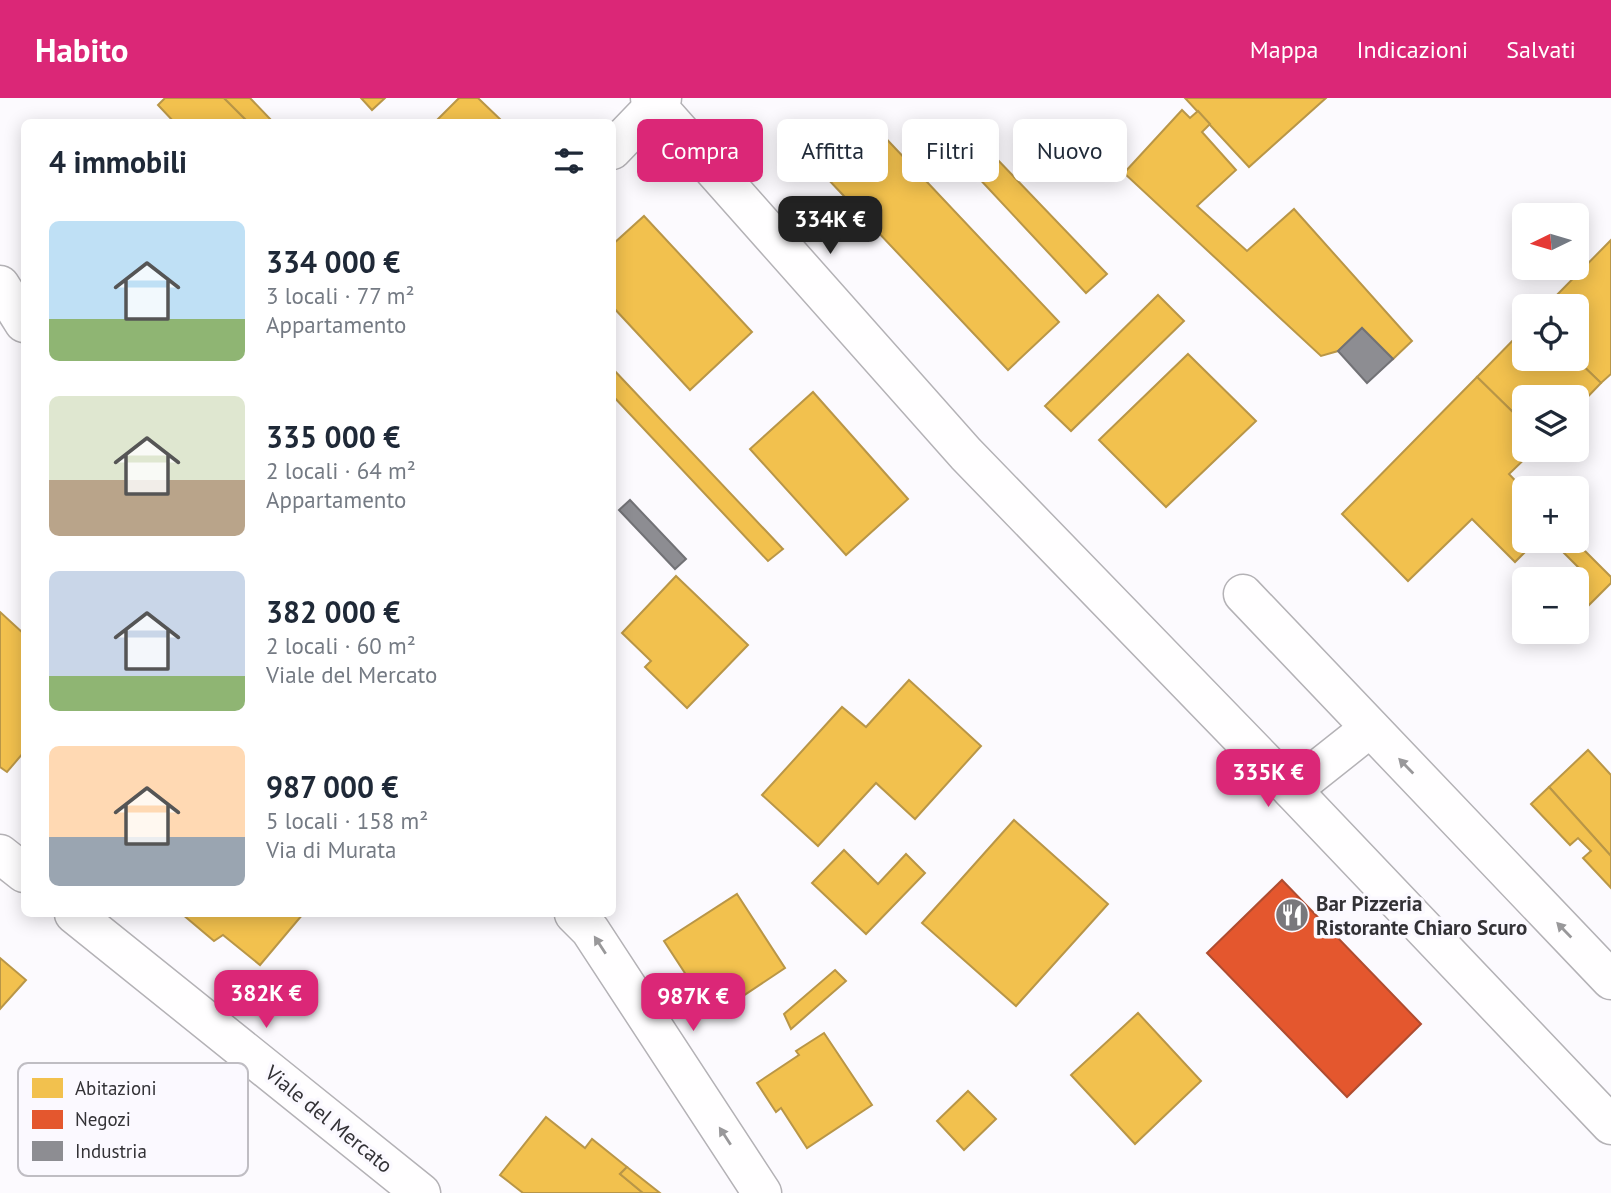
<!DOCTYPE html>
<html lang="it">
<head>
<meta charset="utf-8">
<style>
  body { margin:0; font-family:"PT Sans",sans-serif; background:#f2f2f3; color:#1f2937; height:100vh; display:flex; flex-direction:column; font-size:26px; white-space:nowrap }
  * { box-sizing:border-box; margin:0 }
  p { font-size:23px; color:#747a83 }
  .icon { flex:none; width:38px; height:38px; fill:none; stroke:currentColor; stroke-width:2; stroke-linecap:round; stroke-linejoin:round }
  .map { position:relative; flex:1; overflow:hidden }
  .drawer { position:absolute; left:21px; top:21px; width:595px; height:798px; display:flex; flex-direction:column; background:#fff; border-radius:10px; box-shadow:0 4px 18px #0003 }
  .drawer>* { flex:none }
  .top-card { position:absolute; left:637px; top:21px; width:665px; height:63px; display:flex; gap:14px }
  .needle { width:46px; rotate:265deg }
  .controls { position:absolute; left:1512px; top:105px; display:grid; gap:14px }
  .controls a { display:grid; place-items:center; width:77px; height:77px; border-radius:10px; background:#fff; box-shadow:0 4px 18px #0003; font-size:35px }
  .price { position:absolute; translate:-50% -60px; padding:0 16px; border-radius:14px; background:#db2777; color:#fff; font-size:23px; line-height:46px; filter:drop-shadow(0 2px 4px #0008) }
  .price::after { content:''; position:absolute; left:50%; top:42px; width:21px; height:16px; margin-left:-10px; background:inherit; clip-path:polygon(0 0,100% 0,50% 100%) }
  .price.current { background:#222; color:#fff }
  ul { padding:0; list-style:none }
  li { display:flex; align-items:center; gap:21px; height:175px; padding:0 28px }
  li span { display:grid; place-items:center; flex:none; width:196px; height:140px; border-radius:10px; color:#555 }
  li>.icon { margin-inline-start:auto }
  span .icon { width:84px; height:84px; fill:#fffc; stroke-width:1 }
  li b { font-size:30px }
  h2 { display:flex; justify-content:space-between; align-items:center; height:84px; padding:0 28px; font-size:30px }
  .tag { padding:0 24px; border-radius:10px; background:#fff; box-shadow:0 4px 18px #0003; font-size:24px; line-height:63px }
  .tag.current { background:#db2777; color:#fff }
  header { display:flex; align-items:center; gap:42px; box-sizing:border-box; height:98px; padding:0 35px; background:#db2777; color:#fff }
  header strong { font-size:33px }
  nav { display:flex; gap:38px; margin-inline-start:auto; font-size:24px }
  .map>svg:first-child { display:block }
  .homes { fill:#f2c14e; stroke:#b99647; stroke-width:2 }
  .shops { fill:#e4572e; stroke:#af4c30; stroke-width:2 }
  .industry { fill:#8d8d92; stroke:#727276; stroke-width:2 }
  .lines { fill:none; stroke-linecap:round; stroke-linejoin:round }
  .minor-casing { stroke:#b4b2b6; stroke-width:41 }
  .major-casing { stroke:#b4b2b6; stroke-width:41 }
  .minor { stroke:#fffeff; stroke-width:38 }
  .major { stroke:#fffeff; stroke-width:38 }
  .oneway { fill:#99989a }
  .labels { text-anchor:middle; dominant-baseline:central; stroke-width:7; stroke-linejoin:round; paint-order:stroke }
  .poi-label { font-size:21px; font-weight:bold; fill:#333236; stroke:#fbf9ff; text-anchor:start }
  .street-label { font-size:21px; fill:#333236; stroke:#fbf9ff }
  .key { fill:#fbf9ff; stroke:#bfbdc3; stroke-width:2 }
  .key-label { font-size:19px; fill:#333236 }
</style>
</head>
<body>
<header>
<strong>Habito</strong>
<nav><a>Mappa</a><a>Indicazioni</a><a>Salvati</a></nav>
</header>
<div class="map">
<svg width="1611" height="1095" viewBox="0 0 1611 1095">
  <rect width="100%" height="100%" fill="#fcfafe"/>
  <g class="homes">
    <path d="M 165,0 L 224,0 L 248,24 L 174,24 L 158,7 Z"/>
    <path d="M 224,0 L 250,0 L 273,24 L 248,24 Z"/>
    <path d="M 361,0 L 385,0 L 372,12 Z"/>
    <path d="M 459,0 L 478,0 L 503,24 L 435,24 Z"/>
    <path d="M 1185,0 L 1326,0 L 1249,69 Z"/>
    <path d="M 1182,12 L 1190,20 L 1198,13 L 1210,26 L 1202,34 L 1236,72 L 1197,108 L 1247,153 L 1294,111 L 1412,243 L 1393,261 L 1362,230 L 1338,253 L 1321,258 L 1124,75 Z"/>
    <path d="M 878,32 L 1059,224 L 1008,272 L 826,79 Z"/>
    <path d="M 995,59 L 1107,176 L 1086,195 L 975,76 Z"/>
    <path d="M 644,118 L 752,234 L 690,292 L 612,208 L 612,147 Z"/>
    <path d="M 1611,142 L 1611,276 L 1601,285 L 1576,261 L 1577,208 L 1546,208 Z"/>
    <path d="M 1158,197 L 1184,223 L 1071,333 L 1045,308 Z"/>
    <path d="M 1524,231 L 1524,261 L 1576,261 L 1601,285 L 1577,310 L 1577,299 L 1524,299 L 1524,325 L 1477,279 Z"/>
    <path d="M 1188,256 L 1256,323 L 1166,409 L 1099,342 Z"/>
    <path d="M 612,270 L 782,450 L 783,451 L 768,463 L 612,297 Z"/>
    <path d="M 1477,279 L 1524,325 L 1524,352 L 1534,352 L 1509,376 L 1524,392 L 1524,443 L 1536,443 L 1515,464 L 1472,421 L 1408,483 L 1342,416 Z"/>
    <path d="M 813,294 L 908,401 L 846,457 L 750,351 Z"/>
    <path d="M 1552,443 L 1575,443 L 1611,479 L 1611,485 L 1577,519 L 1577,481 L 1567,481 L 1579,470 Z"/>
    <path d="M 676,478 L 748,547 L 687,610 L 645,569 L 651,563 L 622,535 Z"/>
    <path d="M 0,514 L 24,536 L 24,654 L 7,674 L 0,669 Z"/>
    <path d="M 909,582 L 981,648 L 915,721 L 876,685 L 818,748 L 762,697 L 842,609 L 866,629 Z"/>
    <path d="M 1588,652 L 1611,677 L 1611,758 L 1549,689 Z"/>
    <path d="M 1549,689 L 1611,758 L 1611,790 L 1583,760 L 1591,753 L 1578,740 L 1570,747 L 1531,706 Z"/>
    <path d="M 1014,722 L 1108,806 L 1016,908 L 922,825 Z"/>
    <path d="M 844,752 L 878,786 L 906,756 L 925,775 L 866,836 L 812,785 Z"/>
    <path d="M 737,796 L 785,870 L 713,918 L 664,843 Z"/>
    <path d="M 182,816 L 303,816 L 260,867 L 223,837 L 214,843 Z"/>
    <path d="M 0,860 L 26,882 L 0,911 Z"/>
    <path d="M 835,872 L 846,883 L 791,931 L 784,916 Z"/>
    <path d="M 1138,915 L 1201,983 L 1135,1046 L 1071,977 Z"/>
    <path d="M 824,935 L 872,1007 L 807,1050 L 781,1010 L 776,1014 L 757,985 L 799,957 L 796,953 Z"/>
    <path d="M 968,993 L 996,1021 L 964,1052 L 937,1023 Z"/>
    <path d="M 546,1019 L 585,1050 L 592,1041 L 627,1069 L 620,1076 L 643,1095 L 523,1095 L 500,1077 Z"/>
    <path d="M 627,1069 L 660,1095 L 643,1095 L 620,1076 Z"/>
  </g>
  <path class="shops" d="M 1282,782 L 1421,926 L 1347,999 L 1207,855 Z"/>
  <g class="industry">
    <path d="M 1362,230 L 1393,261 L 1367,285 L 1338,253 Z"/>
    <path d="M 630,402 L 686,461 L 675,471 L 619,412 Z"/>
  </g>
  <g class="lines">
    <g class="minor-casing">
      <g id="minor">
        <path d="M 650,0 L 966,356 L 1292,692 L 1611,1027"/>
        <path d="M 612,52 L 662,0"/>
        <path d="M 0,187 L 24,225"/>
        <path d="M 1243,496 L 1611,882"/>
        <path d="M 1292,692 L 1370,630"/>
        <path d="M 574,816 L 590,832 L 762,1095"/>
      </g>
    </g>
    <g class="major-casing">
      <g id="major">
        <path d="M 0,756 L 24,775"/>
        <path d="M 74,816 L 421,1095"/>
      </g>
    </g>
    <use href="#minor" class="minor"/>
    <use href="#major" class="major"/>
  </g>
  <defs><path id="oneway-solid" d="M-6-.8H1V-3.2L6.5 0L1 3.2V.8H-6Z" transform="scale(1.75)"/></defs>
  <g class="oneway">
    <use href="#oneway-solid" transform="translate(1406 668) rotate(-134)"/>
    <use href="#oneway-solid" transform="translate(1564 832) rotate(-134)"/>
    <use href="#oneway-solid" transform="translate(600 847) rotate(-123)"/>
    <use href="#oneway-solid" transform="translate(725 1038) rotate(-123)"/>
  </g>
  <defs>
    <g id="restaurant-disc" transform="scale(1.75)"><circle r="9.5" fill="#79787c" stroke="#fbf9ff"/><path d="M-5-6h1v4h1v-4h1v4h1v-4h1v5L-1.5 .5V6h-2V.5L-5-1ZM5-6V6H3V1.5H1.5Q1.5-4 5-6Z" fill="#fff"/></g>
  </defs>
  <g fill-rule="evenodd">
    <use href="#restaurant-disc" x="1292" y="817"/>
  </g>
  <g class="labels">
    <g class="poi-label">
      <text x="1316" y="805">Bar Pizzeria<tspan x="1316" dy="24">Ristorante Chiaro Scuro</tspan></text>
    </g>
    <g class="street-label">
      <text transform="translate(329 1021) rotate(39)">Viale del Mercato</text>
    </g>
  </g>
  <rect x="18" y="965" width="230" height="113" rx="10" class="key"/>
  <rect x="32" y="980" width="31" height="20" fill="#f2c14e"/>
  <rect x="32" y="1012" width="31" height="19" fill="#e4572e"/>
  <rect x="32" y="1043" width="31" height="20" fill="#8d8d92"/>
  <g class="key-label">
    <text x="75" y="997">Abitazioni</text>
    <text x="75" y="1028">Negozi</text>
    <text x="75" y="1060">Industria</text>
  </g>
</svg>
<div class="controls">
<a><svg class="needle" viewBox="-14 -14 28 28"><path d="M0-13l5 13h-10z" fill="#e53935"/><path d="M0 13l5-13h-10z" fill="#747a83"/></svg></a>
<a><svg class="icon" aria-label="locate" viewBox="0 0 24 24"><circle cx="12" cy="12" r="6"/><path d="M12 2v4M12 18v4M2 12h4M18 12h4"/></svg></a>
<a><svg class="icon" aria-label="layers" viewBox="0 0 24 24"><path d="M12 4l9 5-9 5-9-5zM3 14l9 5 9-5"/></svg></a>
<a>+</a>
<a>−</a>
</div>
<b class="price current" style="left:830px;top:158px">334K €</b>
<b class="price" style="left:1268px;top:711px">335K €</b>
<b class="price" style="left:266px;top:932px">382K €</b>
<b class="price" style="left:693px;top:935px">987K €</b>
<div class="top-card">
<a class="tag current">Compra</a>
<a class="tag">Affitta</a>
<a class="tag">Filtri</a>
<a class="tag">Nuovo</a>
</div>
<section class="drawer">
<h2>4 immobili<svg class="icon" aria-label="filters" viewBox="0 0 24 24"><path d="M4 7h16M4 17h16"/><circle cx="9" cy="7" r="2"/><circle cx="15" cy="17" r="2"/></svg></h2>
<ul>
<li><span style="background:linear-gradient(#bfe0f5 70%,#8fb573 0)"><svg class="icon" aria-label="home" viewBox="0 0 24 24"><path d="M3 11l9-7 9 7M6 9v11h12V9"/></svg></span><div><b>334 000 €</b><p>3 locali · 77 m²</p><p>Appartamento</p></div></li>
<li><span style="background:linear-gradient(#dfe7d0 60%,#b9a48a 0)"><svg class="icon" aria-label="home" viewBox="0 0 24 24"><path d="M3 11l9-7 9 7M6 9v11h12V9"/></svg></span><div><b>335 000 €</b><p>2 locali · 64 m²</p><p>Appartamento</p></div></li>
<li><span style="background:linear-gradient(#c9d6e8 75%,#8fb573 0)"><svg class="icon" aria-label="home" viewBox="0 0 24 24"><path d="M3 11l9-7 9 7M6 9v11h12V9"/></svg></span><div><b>382 000 €</b><p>2 locali · 60 m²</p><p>Viale del Mercato</p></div></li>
<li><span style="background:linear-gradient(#ffd9b3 65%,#9aa5b1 0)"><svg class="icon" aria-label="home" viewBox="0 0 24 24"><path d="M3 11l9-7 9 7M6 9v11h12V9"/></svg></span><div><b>987 000 €</b><p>5 locali · 158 m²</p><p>Via di Murata</p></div></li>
</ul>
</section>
</div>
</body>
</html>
